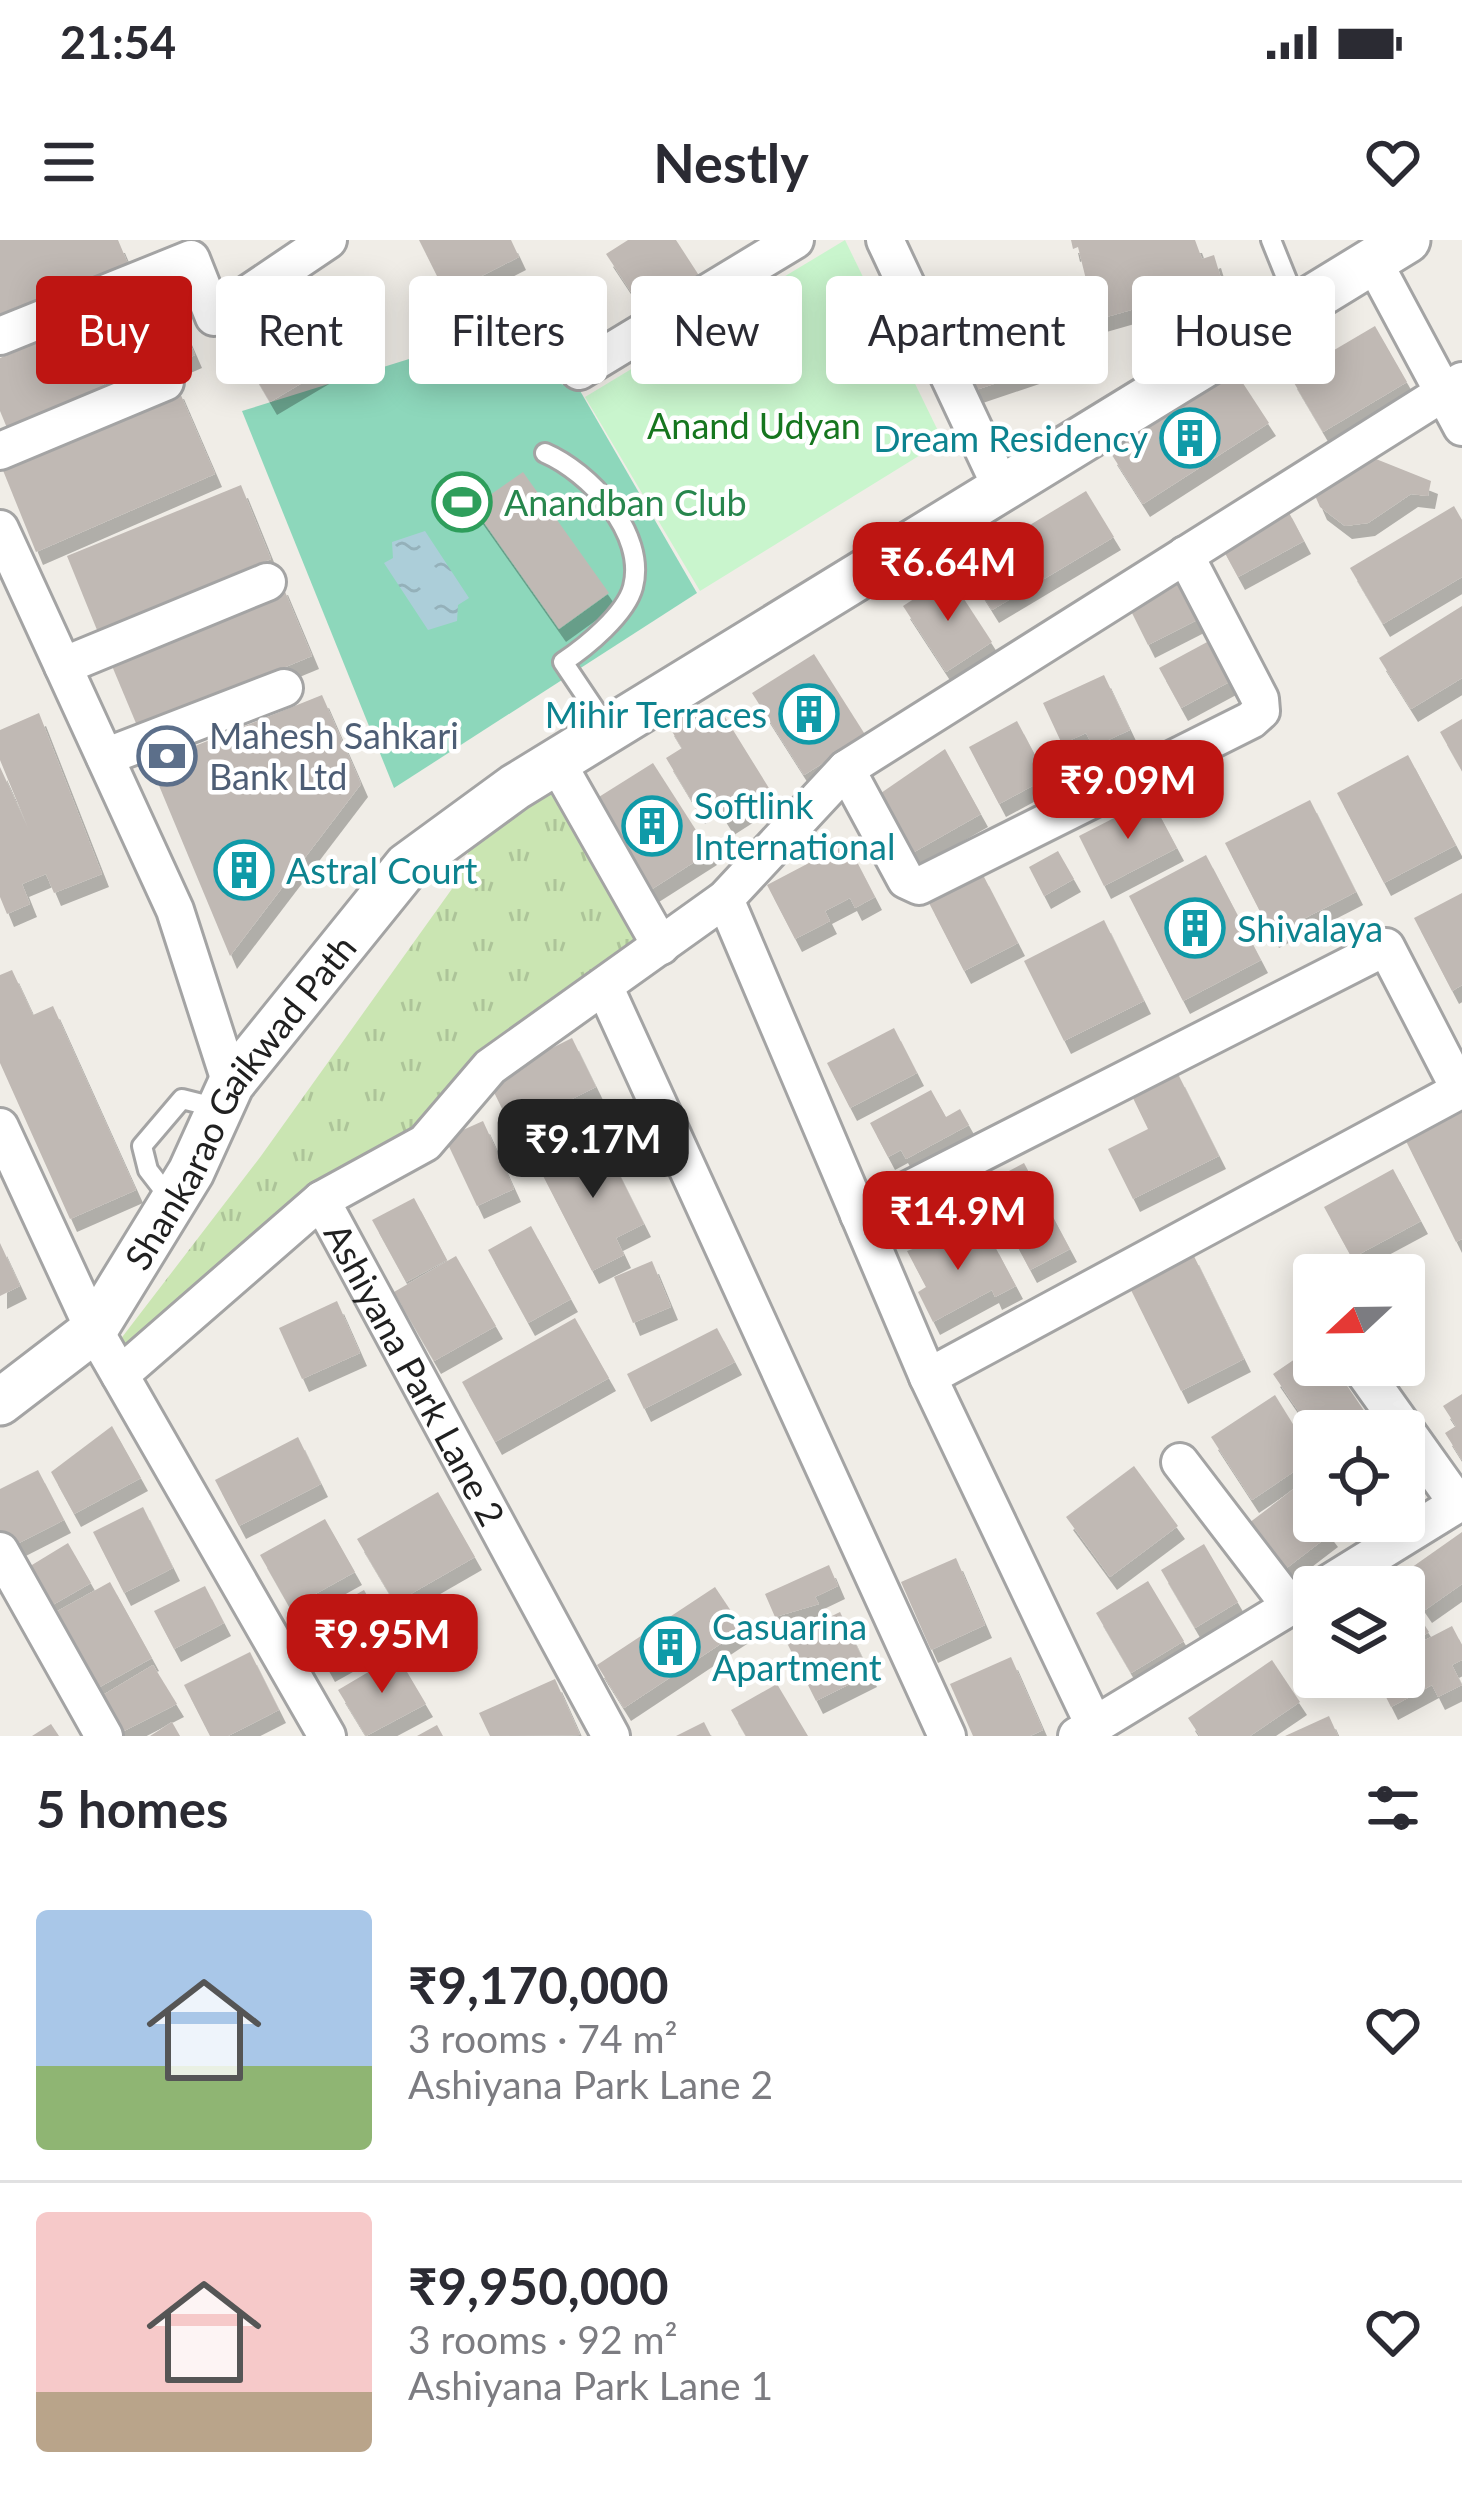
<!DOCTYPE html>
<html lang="en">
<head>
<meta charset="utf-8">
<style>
  body { margin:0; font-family:Lato,sans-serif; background:#f2f2f3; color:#2b2b33; height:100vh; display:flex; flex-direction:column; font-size:45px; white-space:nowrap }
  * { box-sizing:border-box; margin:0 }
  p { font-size:39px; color:#7c7c81 }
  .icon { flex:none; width:66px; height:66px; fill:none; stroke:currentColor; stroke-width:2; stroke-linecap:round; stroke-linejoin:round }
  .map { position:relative; height:1496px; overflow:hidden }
  .drawer { display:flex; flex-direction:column; background:#fff; flex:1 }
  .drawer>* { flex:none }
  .top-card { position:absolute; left:36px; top:36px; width:1392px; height:108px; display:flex; gap:24px }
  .needle { width:78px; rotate:248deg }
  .fabs { position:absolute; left:1293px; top:1014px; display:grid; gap:24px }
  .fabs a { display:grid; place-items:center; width:132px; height:132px; border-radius:12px; background:#fff; box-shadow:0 6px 30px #0003; font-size:60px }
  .price { position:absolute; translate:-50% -102px; padding:0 27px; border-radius:24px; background:#be1512; color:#fff; font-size:39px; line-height:78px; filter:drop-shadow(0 3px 6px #0008) }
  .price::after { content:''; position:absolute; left:50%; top:72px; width:36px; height:27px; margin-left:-18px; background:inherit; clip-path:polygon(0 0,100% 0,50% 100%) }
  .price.selected { background:#222; color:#fff }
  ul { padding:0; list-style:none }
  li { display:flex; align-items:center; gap:36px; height:300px; padding:0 36px }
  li+li { border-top:3px solid #e1e1e2 }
  li span { display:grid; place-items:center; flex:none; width:336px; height:240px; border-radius:12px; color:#555 }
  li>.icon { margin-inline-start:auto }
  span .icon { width:144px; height:144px; fill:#fffc; stroke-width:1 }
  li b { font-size:51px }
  h2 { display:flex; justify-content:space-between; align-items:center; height:144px; padding:0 36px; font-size:51px }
  .tag { padding:0 42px; border-radius:12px; background:#fff; box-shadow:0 6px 30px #0003; font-size:42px; line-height:108px }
  .tag.selected { background:#be1512; color:#fff }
  .status { display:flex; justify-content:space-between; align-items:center; height:84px; padding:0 60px; background:#fff; direction:ltr }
  .status svg { height:33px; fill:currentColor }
  header { display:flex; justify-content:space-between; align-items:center; height:156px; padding:0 36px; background:#fff; font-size:54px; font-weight:700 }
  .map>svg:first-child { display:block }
  .grass { fill:url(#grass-tufts) }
  .park { fill:#c9f5cd }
  .pitch { fill:#8dd7bb }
  .water { fill:url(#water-ripples) }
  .building { fill:#c0b9b4; filter:url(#shadow) }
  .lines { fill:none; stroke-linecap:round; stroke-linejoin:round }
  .service-casing { stroke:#a4a4a4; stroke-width:24 }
  .minor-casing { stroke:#a4a4a4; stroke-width:42 }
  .tertiary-casing { stroke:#a4a4a4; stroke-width:51 }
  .service { stroke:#fff; stroke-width:18 }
  .minor { stroke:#fff; stroke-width:36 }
  .tertiary { stroke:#fff; stroke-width:45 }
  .labels { text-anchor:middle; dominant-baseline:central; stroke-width:9; stroke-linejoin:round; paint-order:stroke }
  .park-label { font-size:36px; fill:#16761f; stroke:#fff }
  .culture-label { font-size:36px; fill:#0d838f; stroke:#fff; text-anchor:start }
  .leisure-label { font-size:36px; fill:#27864d; stroke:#fff; text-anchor:start }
  .service-label { font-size:36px; fill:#4e5e75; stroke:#fff; text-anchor:start }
  .street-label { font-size:36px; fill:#202020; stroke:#fff }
</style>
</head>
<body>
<div class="status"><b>21:54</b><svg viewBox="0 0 49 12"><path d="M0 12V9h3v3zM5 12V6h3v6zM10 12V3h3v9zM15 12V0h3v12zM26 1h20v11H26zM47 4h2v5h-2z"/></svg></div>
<header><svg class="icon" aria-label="menu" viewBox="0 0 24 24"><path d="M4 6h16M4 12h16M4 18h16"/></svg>Nestly<svg class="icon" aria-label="heart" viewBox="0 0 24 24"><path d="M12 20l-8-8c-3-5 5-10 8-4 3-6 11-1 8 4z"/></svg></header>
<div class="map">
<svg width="1462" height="1496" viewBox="0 0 1462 1496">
  <defs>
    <pattern id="grass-tufts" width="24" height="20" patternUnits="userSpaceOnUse" patternTransform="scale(3)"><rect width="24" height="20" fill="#cae5b2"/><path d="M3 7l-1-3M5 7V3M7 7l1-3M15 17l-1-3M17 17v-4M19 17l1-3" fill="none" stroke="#adc499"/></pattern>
    <pattern id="water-ripples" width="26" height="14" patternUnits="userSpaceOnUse" patternTransform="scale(3)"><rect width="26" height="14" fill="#acced9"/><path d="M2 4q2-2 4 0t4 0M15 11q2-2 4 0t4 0" fill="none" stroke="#94b1ba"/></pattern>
    <filter id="shadow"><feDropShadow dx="7" dy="13" stdDeviation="0" flood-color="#0004"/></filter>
  </defs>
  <rect width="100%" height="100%" fill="#f0ede7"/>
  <path class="grass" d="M 551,545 L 646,704 L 419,897 L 122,1124 L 113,1109 L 261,916 L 459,639 L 473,599 Z"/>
  <path class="park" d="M 845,0 L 943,201 L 700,351 L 585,157 Z"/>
  <path class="pitch" d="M 438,110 L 579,149 L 697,353 L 394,548 L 242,171 Z"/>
  <path class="water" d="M 425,291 L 469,358 L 458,365 L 457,381 L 428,390 L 384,323 L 393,318 L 392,302 Z"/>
  <g class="building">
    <path d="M 0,0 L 118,0 L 129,26 L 0,82 Z"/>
    <path d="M 419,0 L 511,0 L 519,17 L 446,54 Z"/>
    <path d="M 628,0 L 676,0 L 700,37 L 645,73 L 606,14 Z"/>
    <path d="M 1071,0 L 1195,0 L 1202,19 L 1214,15 L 1223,45 L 1198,53 L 1193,38 L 1175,44 L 1182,65 L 1141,78 L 1138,68 L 1096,80 L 1078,7 L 1073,9 Z"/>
    <path d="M 162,39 L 195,115 L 126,145 L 93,68 Z"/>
    <path d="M 298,51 L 339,121 L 270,162 L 229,92 Z"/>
    <path d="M 1040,55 L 1062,121 L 964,154 L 942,89 Z"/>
    <path d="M 78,84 L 109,158 L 12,200 L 0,171 L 0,118 Z"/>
    <path d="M 1375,86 L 1407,142 L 1323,192 L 1290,136 Z"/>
    <path d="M 1235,131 L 1269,183 L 1143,264 L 1110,212 Z"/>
    <path d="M 177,146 L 215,234 L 36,312 L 0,223 Z"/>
    <path d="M 1361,213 L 1431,241 L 1428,256 L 1411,254 L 1368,283 L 1345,286 L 1320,267 L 1310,244 Z"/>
    <path d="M 523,232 L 609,353 L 559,389 L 473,267 Z"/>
    <path d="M 241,245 L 271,319 L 97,390 L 67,316 Z"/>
    <path d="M 1086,251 L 1114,297 L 992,370 L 964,325 Z"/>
    <path d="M 1285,265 L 1304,301 L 1238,337 L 1219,302 Z"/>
    <path d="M 1454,266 L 1462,280 L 1462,337 L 1383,384 L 1350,328 Z"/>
    <path d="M 949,336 L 992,402 L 946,432 L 903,366 Z"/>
    <path d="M 1181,340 L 1201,378 L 1148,405 L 1129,367 Z"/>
    <path d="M 281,342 L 312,416 L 138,488 L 107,414 Z"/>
    <path d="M 1462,366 L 1462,438 L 1411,469 L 1379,418 Z"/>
    <path d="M 1209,401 L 1231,441 L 1181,468 L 1159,428 Z"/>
    <path d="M 814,414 L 866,496 L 804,535 L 752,453 Z"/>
    <path d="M 1104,435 L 1130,490 L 1093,507 L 1086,493 L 1062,504 L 1043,463 Z"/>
    <path d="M 322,455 L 361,544 L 230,716 L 150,524 Z"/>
    <path d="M 697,465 L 705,478 L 720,469 L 772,553 L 727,582 L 714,561 L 698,571 L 666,518 L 682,508 L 667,483 Z"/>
    <path d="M 39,473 L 102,634 L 54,653 L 46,634 L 22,644 L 30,664 L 7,674 L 0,657 L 0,527 L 28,588 L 0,520 L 0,490 Z"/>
    <path d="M 1462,479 L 1462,531 L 1440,492 Z"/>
    <path d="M 1017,481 L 1047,538 L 999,564 L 969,507 Z"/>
    <path d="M 945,509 L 981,574 L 914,612 L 881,553 Z"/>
    <path d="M 1408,515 L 1456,605 L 1384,643 L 1337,553 Z"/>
    <path d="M 653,523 L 710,612 L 652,649 L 594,560 Z"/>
    <path d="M 1151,559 L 1177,608 L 1104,646 L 1079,596 Z"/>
    <path d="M 1310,560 L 1356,652 L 1272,695 L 1225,603 Z"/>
    <path d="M 847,603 L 875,657 L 855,668 L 850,658 L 825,671 L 830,681 L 795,699 L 767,645 Z"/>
    <path d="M 1058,611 L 1074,639 L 1044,656 L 1029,627 Z"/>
    <path d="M 1206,615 L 1261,720 L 1183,761 L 1129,656 Z"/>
    <path d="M 982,633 L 1018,703 L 964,731 L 928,661 Z"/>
    <path d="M 1462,653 L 1462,745 L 1452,751 L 1414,678 Z"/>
    <path d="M 1104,680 L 1144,761 L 1064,801 L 1024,721 Z"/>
    <path d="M 12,730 L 33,775 L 53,766 L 136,950 L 70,979 L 0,823 L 0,735 Z"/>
    <path d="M 894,788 L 917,833 L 850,868 L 827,823 Z"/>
    <path d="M 572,798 L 596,847 L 512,889 L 488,840 Z"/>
    <path d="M 1178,834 L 1219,916 L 1133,959 L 1108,909 L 1148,889 L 1132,856 Z"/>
    <path d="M 931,850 L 946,877 L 960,869 L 969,885 L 906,919 L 901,910 L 888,917 L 870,883 Z"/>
    <path d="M 1462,863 L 1462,999 L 1456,1002 L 1402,893 Z"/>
    <path d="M 483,881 L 514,949 L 477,966 L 445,898 Z"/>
    <path d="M 600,896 L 644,984 L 616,998 L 624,1015 L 592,1031 L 539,928 Z"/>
    <path d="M 1024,923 L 1070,1009 L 1030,1030 L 984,944 Z"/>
    <path d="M 1393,929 L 1421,981 L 1352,1018 L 1324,967 Z"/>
    <path d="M 414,958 L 447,1020 L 406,1042 L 372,980 Z"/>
    <path d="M 531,986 L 571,1059 L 528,1083 L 488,1010 Z"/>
    <path d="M 965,990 L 980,1007 L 992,1001 L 1016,1046 L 995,1057 L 992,1050 L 933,1082 L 918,1052 L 926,1047 L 907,1011 Z"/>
    <path d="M 0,1003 L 20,1046 L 0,1056 Z"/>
    <path d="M 1192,1012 L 1244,1119 L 1181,1151 L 1128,1044 Z"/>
    <path d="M 456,1016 L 496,1086 L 434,1121 L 394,1052 Z"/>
    <path d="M 652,1021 L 671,1067 L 633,1083 L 614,1037 Z"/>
    <path d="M 337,1061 L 360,1113 L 302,1139 L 279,1088 Z"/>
    <path d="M 575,1078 L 609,1138 L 495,1202 L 462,1142 Z"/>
    <path d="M 717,1088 L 735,1122 L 644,1169 L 627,1134 Z"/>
    <path d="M 1314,1106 L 1314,1125 L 1333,1125 L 1369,1178 L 1350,1191 L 1312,1191 L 1273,1134 Z"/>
    <path d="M 1462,1154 L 1462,1220 L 1445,1193 L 1456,1186 L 1443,1166 Z"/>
    <path d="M 1275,1155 L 1314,1218 L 1252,1260 L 1211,1197 Z"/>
    <path d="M 112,1186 L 141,1238 L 74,1274 L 51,1232 Z"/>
    <path d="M 298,1197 L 321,1244 L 239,1286 L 215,1240 Z"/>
    <path d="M 1134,1226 L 1178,1286 L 1110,1337 L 1066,1277 Z"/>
    <path d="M 38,1230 L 64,1280 L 9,1308 L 0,1290 L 0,1249 Z"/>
    <path d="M 1296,1247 L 1314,1272 L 1314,1281 L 1321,1281 L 1331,1294 L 1284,1330 L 1249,1283 Z"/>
    <path d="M 438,1252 L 475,1317 L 395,1363 L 357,1299 Z"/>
    <path d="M 143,1267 L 173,1328 L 124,1353 L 93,1292 Z"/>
    <path d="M 325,1279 L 355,1332 L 290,1368 L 260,1315 Z"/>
    <path d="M 1462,1292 L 1462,1344 L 1425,1370 L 1401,1335 Z"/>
    <path d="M 68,1303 L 91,1343 L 49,1367 L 27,1328 Z"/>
    <path d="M 1204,1304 L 1238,1362 L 1195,1388 L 1161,1330 Z"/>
    <path d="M 956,1318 L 985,1385 L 931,1410 L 901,1342 Z"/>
    <path d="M 829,1325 L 838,1346 L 815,1357 L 819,1364 L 775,1377 L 765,1354 Z"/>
    <path d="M 1148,1341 L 1184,1401 L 1131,1433 L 1096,1373 Z"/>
    <path d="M 110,1342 L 152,1418 L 87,1454 L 45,1378 Z"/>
    <path d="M 205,1346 L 224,1383 L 174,1409 L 154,1371 Z"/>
    <path d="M 715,1347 L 743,1389 L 624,1468 L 597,1425 Z"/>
    <path d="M 364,1350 L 389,1395 L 328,1429 L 303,1384 Z"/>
    <path d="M 1410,1362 L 1429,1392 L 1408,1406 L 1404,1366 Z"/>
    <path d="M 840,1372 L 870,1434 L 816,1461 L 785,1399 Z"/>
    <path d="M 1314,1381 L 1314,1407 L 1303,1389 Z"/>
    <path d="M 1452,1386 L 1462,1405 L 1462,1420 L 1452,1425 L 1462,1445 L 1438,1457 L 1432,1445 L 1391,1467 L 1376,1437 L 1404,1437 L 1404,1411 Z"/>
    <path d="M 250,1412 L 279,1470 L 228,1496 L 210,1496 L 184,1445 Z"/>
    <path d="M 397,1415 L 426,1464 L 366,1496 L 338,1450 Z"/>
    <path d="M 1011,1417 L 1043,1490 L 1030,1496 L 973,1496 L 950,1444 Z"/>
    <path d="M 1272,1420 L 1300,1462 L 1250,1496 L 1200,1496 L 1188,1478 Z"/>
    <path d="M 153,1425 L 177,1464 L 114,1496 L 93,1461 Z"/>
    <path d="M 555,1439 L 580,1495 L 490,1496 L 479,1473 Z"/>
    <path d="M 777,1444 L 808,1496 L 746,1496 L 731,1470 Z"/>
    <path d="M 1329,1476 L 1338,1496 L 1285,1496 Z"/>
    <path d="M 172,1482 L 180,1496 L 150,1496 Z"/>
    <path d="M 704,1482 L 711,1496 L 676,1496 Z"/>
    <path d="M 51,1484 L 59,1496 L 32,1496 Z"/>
    <path d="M 437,1485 L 443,1496 L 417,1496 Z"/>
  </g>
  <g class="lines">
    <g class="service-casing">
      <g id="service">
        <path d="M 1271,0 L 1298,67"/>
        <path d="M 545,213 C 589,232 647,293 633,347 C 626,374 586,407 563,422 L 608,489"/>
        <path d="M 172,961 L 148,930 L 142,906 L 182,859 L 218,868"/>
      </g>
    </g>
    <g class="minor-casing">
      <g id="minor">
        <path d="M 885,0 L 1002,249"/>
        <path d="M 1373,21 L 1462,187"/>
        <path d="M 0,96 L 191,19 L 214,77 L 328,0"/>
        <path d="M 579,131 L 795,0"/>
        <path d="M 0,211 L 165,142"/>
        <path d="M 0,289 L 175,670 L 231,844"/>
        <path d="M 63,426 L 267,342"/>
        <path d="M 105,517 L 284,448"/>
        <path d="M 556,521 L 661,706"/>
        <path d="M 846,529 L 906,640 L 919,646 L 1251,480 L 1261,471 L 1260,459 L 1185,315"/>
        <path d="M 725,659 L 928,1137 L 1095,1487"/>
        <path d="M 605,748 L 947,1496"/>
        <path d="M 0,887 L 94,1090 L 327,1496"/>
        <path id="s1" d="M 321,960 L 611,1496"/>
        <path d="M 859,975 L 1386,707 L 1460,850"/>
        <path d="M 1359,1125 L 1458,1264"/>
        <path d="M 120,1135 L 321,960 L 425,903 L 490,827 L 725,659 L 846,529 L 1462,141"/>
        <path d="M 928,1137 L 1462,849"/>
        <path d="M 1180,1222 L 1291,1367"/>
        <path d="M 0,1311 L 104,1496"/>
        <path d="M 1323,1347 L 1462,1261"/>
        <path d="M 1077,1496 L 1314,1352"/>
      </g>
    </g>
    <g class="tertiary-casing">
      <g id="tertiary">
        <path id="s2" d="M 0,1162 L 94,1090 L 191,932 L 231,844 L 407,626 L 515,547 L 1407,0"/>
      </g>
    </g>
    <use href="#service" class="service"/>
    <use href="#minor" class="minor"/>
    <use href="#tertiary" class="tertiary"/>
  </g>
  <defs>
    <g id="building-ring" transform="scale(3)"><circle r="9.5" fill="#fff" stroke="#0f9aa8" stroke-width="1.5"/><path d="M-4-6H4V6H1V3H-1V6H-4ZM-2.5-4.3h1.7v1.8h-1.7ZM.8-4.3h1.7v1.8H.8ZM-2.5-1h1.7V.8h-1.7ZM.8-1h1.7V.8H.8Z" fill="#0f9aa8"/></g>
    <g id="stadium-ring" transform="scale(3)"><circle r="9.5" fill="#fff" stroke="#2e9e5b" stroke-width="1.5"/><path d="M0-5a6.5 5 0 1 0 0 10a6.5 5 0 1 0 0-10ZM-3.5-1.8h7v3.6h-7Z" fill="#2e9e5b"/></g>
    <g id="bank-ring" transform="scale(3)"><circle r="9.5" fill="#fff" stroke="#5c6f8a" stroke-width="1.5"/><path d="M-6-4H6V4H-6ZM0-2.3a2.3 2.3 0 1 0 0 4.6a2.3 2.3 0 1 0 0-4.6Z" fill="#5c6f8a"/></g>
  </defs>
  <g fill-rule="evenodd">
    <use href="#building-ring" x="1190" y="198"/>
    <use href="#stadium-ring" x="462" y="262"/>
    <use href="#building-ring" x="809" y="474"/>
    <use href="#bank-ring" x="167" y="516"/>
    <use href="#building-ring" x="652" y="586"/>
    <use href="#building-ring" x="244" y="630"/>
    <use href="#building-ring" x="1195" y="688"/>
    <use href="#building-ring" x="670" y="1407"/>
  </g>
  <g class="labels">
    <g class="park-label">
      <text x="754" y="185">Anand Udyan</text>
    </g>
    <g class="culture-label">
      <text x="1148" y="198" text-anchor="end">Dream Residency</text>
      <text x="767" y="474" text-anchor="end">Mihir Terraces</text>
      <text x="694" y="565">Softlink<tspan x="694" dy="41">International</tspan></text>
      <text x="286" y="630">Astral Court</text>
      <text x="1237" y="688">Shivalaya</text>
      <text x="712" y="1386">Casuarina<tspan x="712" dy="41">Apartment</tspan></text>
    </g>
    <g class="leisure-label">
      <text x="504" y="262">Anandban Club</text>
    </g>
    <g class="service-label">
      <text x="209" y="495">Mahesh Sahkari<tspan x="209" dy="41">Bank Ltd</tspan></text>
    </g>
    <g class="street-label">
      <text stroke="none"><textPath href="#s2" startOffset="390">Shankarao Gaikwad Path</textPath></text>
      <text stroke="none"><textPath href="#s1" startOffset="198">Ashiyana Park Lane 2</textPath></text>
    </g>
  </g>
</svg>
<div class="fabs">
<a><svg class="needle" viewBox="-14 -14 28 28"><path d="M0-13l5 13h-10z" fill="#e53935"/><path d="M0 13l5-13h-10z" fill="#7c7c81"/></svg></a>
<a><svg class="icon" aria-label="locate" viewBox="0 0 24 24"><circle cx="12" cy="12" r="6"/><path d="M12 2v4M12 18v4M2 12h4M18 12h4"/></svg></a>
<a><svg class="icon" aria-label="layers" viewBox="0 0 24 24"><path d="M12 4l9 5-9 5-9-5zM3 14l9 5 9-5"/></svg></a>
</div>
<b class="price" style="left:948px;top:384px">₹6.64M</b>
<b class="price" style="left:1128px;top:602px">₹9.09M</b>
<b class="price selected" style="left:593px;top:961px">₹9.17M</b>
<b class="price" style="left:958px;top:1033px">₹14.9M</b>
<b class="price" style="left:382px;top:1456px">₹9.95M</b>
<div class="top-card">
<a class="tag selected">Buy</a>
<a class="tag">Rent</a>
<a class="tag">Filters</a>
<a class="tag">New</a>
<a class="tag">Apartment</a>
<a class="tag">House</a>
</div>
</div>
<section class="drawer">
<h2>5 homes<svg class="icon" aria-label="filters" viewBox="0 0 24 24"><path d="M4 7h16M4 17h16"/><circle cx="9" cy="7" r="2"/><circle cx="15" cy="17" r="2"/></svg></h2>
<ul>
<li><span style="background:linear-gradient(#a9c7e8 65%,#8fb573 0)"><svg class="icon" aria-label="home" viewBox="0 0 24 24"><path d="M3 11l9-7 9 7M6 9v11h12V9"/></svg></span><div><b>₹9,170,000</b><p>3 rooms · 74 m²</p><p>Ashiyana Park Lane 2</p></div><svg class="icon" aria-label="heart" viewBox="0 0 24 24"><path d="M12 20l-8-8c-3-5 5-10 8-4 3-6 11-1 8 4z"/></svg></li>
<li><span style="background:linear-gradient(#f6c9c9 75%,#b9a48a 0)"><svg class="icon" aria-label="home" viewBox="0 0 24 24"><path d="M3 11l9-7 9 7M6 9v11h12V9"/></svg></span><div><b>₹9,950,000</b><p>3 rooms · 92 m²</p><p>Ashiyana Park Lane 1</p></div><svg class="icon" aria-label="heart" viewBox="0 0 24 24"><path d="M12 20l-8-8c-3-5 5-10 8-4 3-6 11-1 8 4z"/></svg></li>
</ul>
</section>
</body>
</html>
